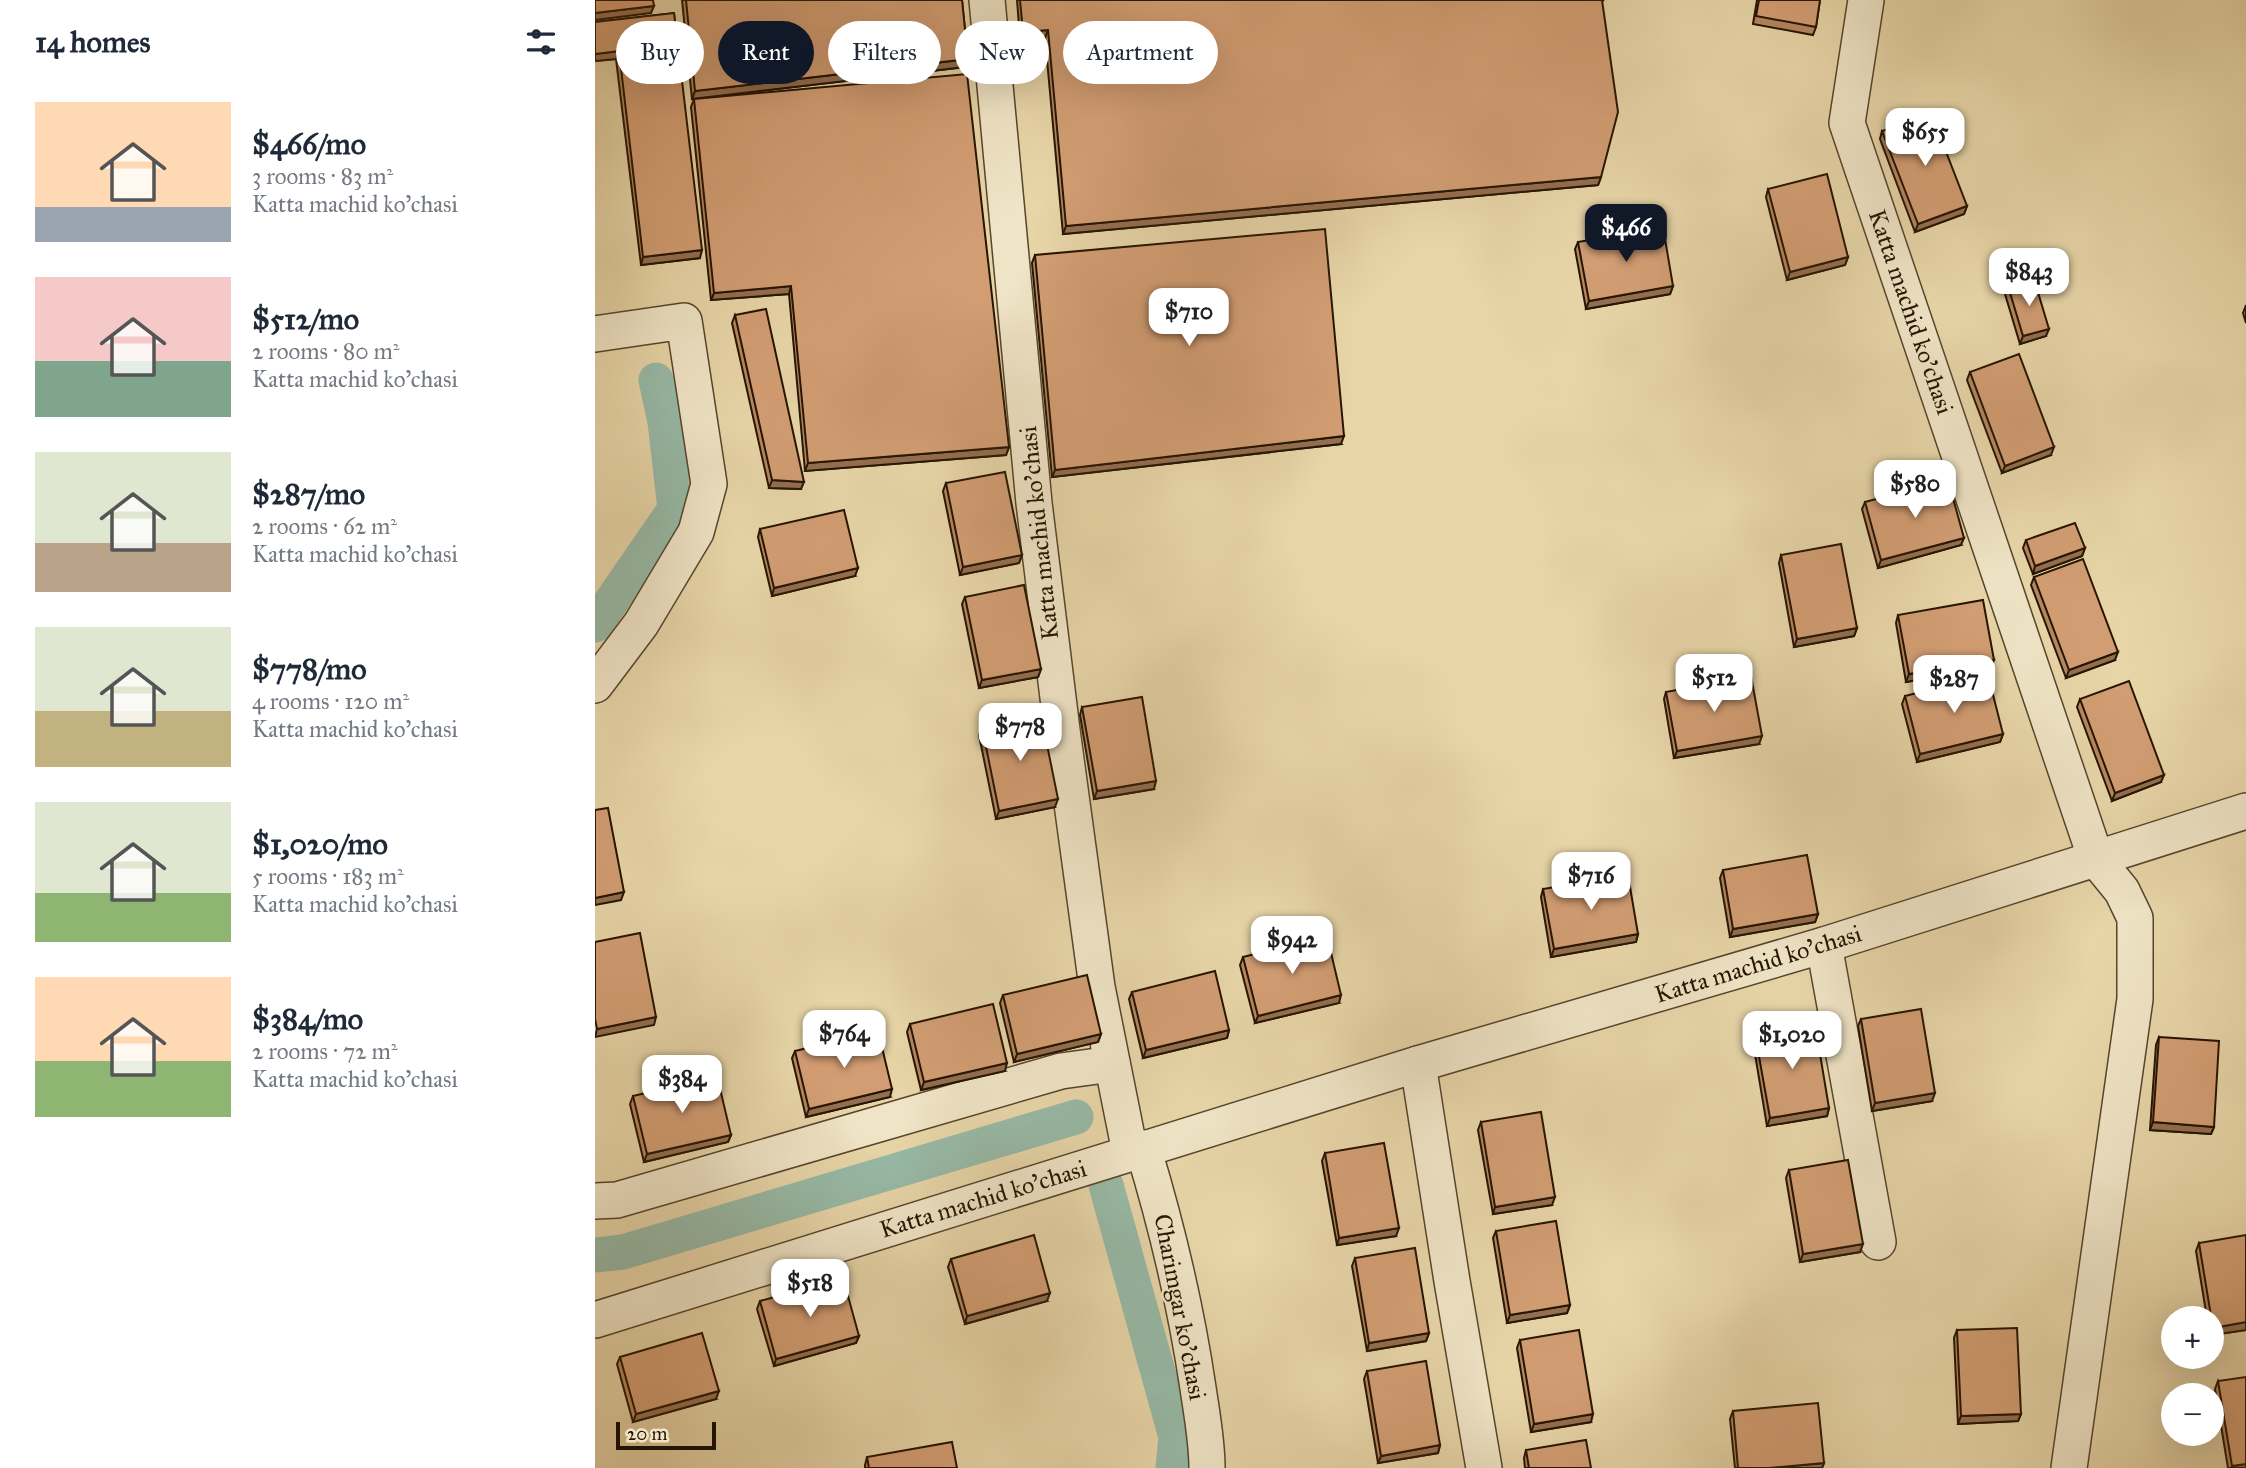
<!DOCTYPE html>
<html lang="en">
<head>
<meta charset="utf-8">
<style>
  body { margin:0; font-family:"IM FELL Great Primer",serif; background:#f2f2f3; color:#1f2937; height:100vh; display:flex; flex-direction:column; font-size:26px; white-space:nowrap }
  * { box-sizing:border-box; margin:0 }
  p { font-size:23px; color:#747a83 }
  .icon { flex:none; width:38px; height:38px; fill:none; stroke:currentColor; stroke-width:2; stroke-linecap:round; stroke-linejoin:round }
  .map { position:relative; flex:1; overflow:hidden }
  .panel { display:flex; flex-direction:column; background:#fff; width:595px }
  .panel>* { flex:none }
  .guide { position:absolute; left:21px; top:21px; width:665px; height:63px; display:flex; gap:14px }
  .fabs { position:absolute; left:1566px; top:1306px; display:grid; gap:14px }
  .fabs a { display:grid; place-items:center; width:63px; height:63px; border-radius:50%; background:#fff; box-shadow:0 7px 28px #0002; font-size:35px }
  .scale { position:absolute; left:21px; bottom:18px; width:100px; box-sizing:border-box; padding-left:7px; border:4px solid #261502; border-top:0; font-size:19px; line-height:24px; white-space:nowrap; color:#261502; -webkit-text-stroke:5px #efe4c6; paint-order:stroke }
  .price { position:absolute; translate:-50% -60px; padding:0 16px; border-radius:14px; background:#fff; color:#222; font-size:23px; line-height:46px; filter:drop-shadow(0 2px 4px #0008) }
  .price::after { content:''; position:absolute; left:50%; top:42px; width:21px; height:16px; margin-left:-10px; background:inherit; clip-path:polygon(0 0,100% 0,50% 100%) }
  .price.active { background:#111827; color:#fff }
  ul { padding:0; list-style:none }
  li { display:flex; align-items:center; gap:21px; height:175px; padding:0 35px }
  li span { display:grid; place-items:center; flex:none; width:196px; height:140px; border-radius:0px; color:#555 }
  li>.icon { margin-inline-start:auto }
  span .icon { width:84px; height:84px; fill:#fffc; stroke-width:1 }
  li b { font-size:30px }
  h2 { display:flex; justify-content:space-between; align-items:center; height:84px; padding:0 35px; font-size:30px }
  .chip { padding:0 24px; border-radius:32px; background:#fff; box-shadow:0 7px 28px #0002; font-size:24px; line-height:63px }
  .chip.active { background:#111827; color:#fff }
  main { display:flex; flex:1; min-height:0 }
  .map>svg:first-child { display:block }
  .lines { fill:none; stroke-linecap:round; stroke-linejoin:round }
  .canal { stroke:#97b9a6; stroke-width:35 }
  .street-casing { stroke:#56452c; stroke-width:38 }
  .street { stroke:#efe4c6; stroke-width:35 }
  .wall { fill:#b58763; stroke:#261502; stroke-width:2 }
  .shaded-wall { fill:#936e50; stroke:#261502; stroke-width:2 }
  .building { fill:#d29d73; stroke:#261502; stroke-width:2 }
  .labels { text-anchor:middle; dominant-baseline:central; stroke-width:5; stroke-linejoin:round; paint-order:stroke }
  .street-label { font-size:24px; fill:#261502; stroke:#efe4c6 }
</style>
</head>
<body>
<main>
<section class="panel">
<h2>14 homes<svg class="icon" aria-label="filters" viewBox="0 0 24 24"><path d="M4 7h16M4 17h16"/><circle cx="9" cy="7" r="2"/><circle cx="15" cy="17" r="2"/></svg></h2>
<ul>
<li><span style="background:linear-gradient(#ffd9b3 75%,#9aa5b1 0)"><svg class="icon" aria-label="home" viewBox="0 0 24 24"><path d="M3 11l9-7 9 7M6 9v11h12V9"/></svg></span><div><b>$466/mo</b><p>3 rooms · 83 m²</p><p>Katta machid ko'chasi</p></div></li>
<li><span style="background:linear-gradient(#f6c9c9 60%,#7fa58c 0)"><svg class="icon" aria-label="home" viewBox="0 0 24 24"><path d="M3 11l9-7 9 7M6 9v11h12V9"/></svg></span><div><b>$512/mo</b><p>2 rooms · 80 m²</p><p>Katta machid ko'chasi</p></div></li>
<li><span style="background:linear-gradient(#dfe7d0 65%,#b9a48a 0)"><svg class="icon" aria-label="home" viewBox="0 0 24 24"><path d="M3 11l9-7 9 7M6 9v11h12V9"/></svg></span><div><b>$287/mo</b><p>2 rooms · 62 m²</p><p>Katta machid ko'chasi</p></div></li>
<li><span style="background:linear-gradient(#dfe7d0 60%,#c2b280 0)"><svg class="icon" aria-label="home" viewBox="0 0 24 24"><path d="M3 11l9-7 9 7M6 9v11h12V9"/></svg></span><div><b>$778/mo</b><p>4 rooms · 120 m²</p><p>Katta machid ko'chasi</p></div></li>
<li><span style="background:linear-gradient(#dfe7d0 65%,#8fb573 0)"><svg class="icon" aria-label="home" viewBox="0 0 24 24"><path d="M3 11l9-7 9 7M6 9v11h12V9"/></svg></span><div><b>$1,020/mo</b><p>5 rooms · 183 m²</p><p>Katta machid ko'chasi</p></div></li>
<li><span style="background:linear-gradient(#ffd9b3 60%,#8fb573 0)"><svg class="icon" aria-label="home" viewBox="0 0 24 24"><path d="M3 11l9-7 9 7M6 9v11h12V9"/></svg></span><div><b>$384/mo</b><p>2 rooms · 72 m²</p><p>Katta machid ko'chasi</p></div></li>
</ul>
</section>
<div class="map">
<svg width="1651" height="1468" viewBox="0 0 1651 1468">
  <rect width="100%" height="100%" fill="#e7d5a8"/>
  <filter id="stains"><feTurbulence type="fractalNoise" baseFrequency=".00286" numOctaves="4"/><feColorMatrix values="0 0 0 0 .2 0 0 0 0 .09 0 0 0 0 .02 0 0 0 .5 -.17"/></filter>
  <radialGradient id="worn" r=".72"><stop offset=".6" stop-color="#630" stop-opacity="0"/><stop offset="1" stop-color="#630" stop-opacity=".3"/></radialGradient>
  <g class="lines">
    <g class="canal">
      <path d="M 0,625 L 80,509 L 70,422 L 61,380"/>
      <path d="M 511,1185 L 581,1437 L 578,1468"/>
      <path d="M 0,1255 L 28,1252 L 481,1117"/>
    </g>
    <g class="street-casing">
      <g id="street">
        <path d="M 392,0 L 439,503 L 467,730 L 502,987 L 535,1152"/>
        <path d="M 1271,0 L 1252,123 L 1501,859 L 1527,891 L 1540,918 L 1540,999 L 1474,1468"/>
        <path d="M 0,334 L 89,321 L 114,484 L 101,532 L 46,624 L 0,685"/>
        <path d="M 1229,945 L 1283,1242"/>
        <path d="M 823,1064 L 857,1281 L 889,1468"/>
        <path d="M 548,1148 C 572,1227 591,1307 603,1388 C 607,1415 612,1441 612,1468"/>
        <path d="M 0,1201 L 22,1200 L 466,1071 L 517,1064"/>
        <path d="M 0,1320 L 823,1064 L 1229,945 L 1651,811"/>
      </g>
    </g>
    <use href="#street" class="street"/>
  </g>
  <g class="wall">
    <path d="M 87,0 L 367,0 L 373,59 L 370,67 L 97,99 Z"/>
    <path d="M 422,0 L 1009,0 L 1007,1 L 1006,177 L 1003,185 L 468,234 L 450,38 L 425,39 Z"/>
    <path d="M 1162,0 L 1225,0 L 1221,27 L 1218,35 L 1158,24 Z"/>
    <path d="M 79,13 L 105,258 L 46,265 L 21,59 L 0,61 L 0,22 Z"/>
    <path d="M 99,99 L 414,447 L 411,455 L 210,471 L 194,294 L 116,300 L 96,107 Z"/>
    <path d="M 1287,131 L 1372,206 L 1369,214 L 1320,232 L 1285,139 Z"/>
    <path d="M 1173,189 L 1253,257 L 1250,265 L 1192,280 L 1171,197 Z"/>
    <path d="M 983,242 L 1078,286 L 1075,294 L 991,309 L 980,249 Z"/>
    <path d="M 440,255 L 746,444 L 457,477 L 437,263 Z"/>
    <path d="M 1413,286 L 1451,336 L 1425,344 L 1410,294 Z"/>
    <path d="M 1651,305 L 1651,323 L 1648,313 Z"/>
    <path d="M 140,315 L 206,489 L 174,488 L 137,323 Z"/>
    <path d="M 1375,372 L 1456,455 L 1407,473 L 1372,380 Z"/>
    <path d="M 351,483 L 427,555 L 424,563 L 365,575 L 348,491 Z"/>
    <path d="M 1270,502 L 1366,545 L 1283,568 L 1267,509 Z"/>
    <path d="M 165,529 L 260,576 L 177,596 L 163,537 Z"/>
    <path d="M 1431,540 L 1490,548 L 1487,556 L 1438,574 L 1428,548 Z"/>
    <path d="M 1186,555 L 1262,628 L 1259,636 L 1199,647 L 1184,563 Z"/>
    <path d="M 1439,577 L 1520,660 L 1471,678 L 1436,585 Z"/>
    <path d="M 370,597 L 446,669 L 443,677 L 384,688 L 367,604 Z"/>
    <path d="M 1303,615 L 1396,667 L 1311,682 L 1301,623 Z"/>
    <path d="M 1071,692 L 1164,744 L 1079,758 L 1069,699 Z"/>
    <path d="M 1310,696 L 1408,734 L 1405,742 L 1322,762 L 1307,704 Z"/>
    <path d="M 1485,699 L 1566,782 L 1517,801 L 1482,707 Z"/>
    <path d="M 487,707 L 559,789 L 499,799 L 485,715 Z"/>
    <path d="M 387,727 L 460,807 L 401,819 L 384,735 Z"/>
    <path d="M 1128,870 L 1223,914 L 1220,922 L 1135,937 L 1125,878 Z"/>
    <path d="M 948,889 L 1043,934 L 1041,942 L 956,957 L 946,897 Z"/>
    <path d="M 648,957 L 744,1003 L 660,1023 L 645,965 Z"/>
    <path d="M 537,992 L 634,1030 L 632,1038 L 548,1058 L 534,999 Z"/>
    <path d="M 408,995 L 506,1034 L 503,1042 L 419,1062 L 405,1003 Z"/>
    <path d="M 1266,1019 L 1337,1101 L 1277,1111 L 1263,1026 Z"/>
    <path d="M 315,1024 L 410,1071 L 326,1090 L 312,1032 Z"/>
    <path d="M 1160,1034 L 1234,1108 L 1232,1116 L 1172,1126 L 1158,1042 Z"/>
    <path d="M 1564,1037 L 1619,1127 L 1616,1134 L 1555,1130 L 1561,1045 Z"/>
    <path d="M 200,1051 L 295,1097 L 211,1117 L 197,1058 Z"/>
    <path d="M 38,1096 L 136,1135 L 133,1142 L 49,1162 L 35,1104 Z"/>
    <path d="M 886,1122 L 957,1205 L 898,1214 L 883,1130 Z"/>
    <path d="M 730,1153 L 801,1236 L 742,1245 L 727,1161 Z"/>
    <path d="M 1194,1170 L 1265,1252 L 1205,1262 L 1191,1178 Z"/>
    <path d="M 901,1231 L 975,1305 L 972,1313 L 912,1323 L 898,1238 Z"/>
    <path d="M 1604,1243 L 1651,1330 L 1617,1335 L 1617,1318 L 1612,1318 L 1601,1251 Z"/>
    <path d="M 760,1258 L 834,1333 L 831,1341 L 772,1351 L 757,1266 Z"/>
    <path d="M 356,1259 L 452,1301 L 370,1324 L 353,1267 Z"/>
    <path d="M 165,1301 L 264,1336 L 261,1343 L 179,1366 L 162,1309 Z"/>
    <path d="M 1362,1330 L 1426,1414 L 1423,1421 L 1363,1424 L 1359,1338 Z"/>
    <path d="M 925,1340 L 996,1422 L 936,1432 L 922,1348 Z"/>
    <path d="M 25,1357 L 121,1399 L 38,1422 L 22,1364 Z"/>
    <path d="M 772,1371 L 845,1445 L 843,1453 L 783,1463 L 769,1379 Z"/>
    <path d="M 1623,1381 L 1651,1468 L 1633,1468 L 1620,1389 Z"/>
    <path d="M 1138,1411 L 1229,1463 L 1227,1468 L 1140,1468 L 1135,1419 Z"/>
    <path d="M 931,1450 L 996,1468 L 930,1468 L 929,1458 Z"/>
    <path d="M 272,1457 L 362,1468 L 270,1468 L 270,1465 Z"/>
  </g>
  <g class="shaded-wall">
    <path d="M 59,6 L 56,13 L 0,20 L 0,13 Z"/>
    <path d="M 453,30 L 450,38 L 425,39 L 428,32 Z"/>
    <path d="M 24,51 L 21,59 L 0,61 L 0,54 Z"/>
    <path d="M 373,59 L 370,67 L 97,99 L 100,91 Z"/>
    <path d="M 1006,177 L 1003,185 L 468,234 L 471,226 Z"/>
    <path d="M 1372,206 L 1369,214 L 1320,232 L 1323,224 Z"/>
    <path d="M 107,250 L 105,258 L 46,265 L 48,257 Z"/>
    <path d="M 1253,257 L 1250,265 L 1192,280 L 1195,272 Z"/>
    <path d="M 196,286 L 194,294 L 116,300 L 119,293 Z"/>
    <path d="M 1078,286 L 1075,294 L 991,309 L 994,301 Z"/>
    <path d="M 1454,329 L 1451,336 L 1425,344 L 1428,336 Z"/>
    <path d="M 749,436 L 746,444 L 457,477 L 460,470 Z"/>
    <path d="M 414,447 L 411,455 L 210,471 L 213,463 Z"/>
    <path d="M 1459,447 L 1456,455 L 1407,473 L 1410,466 Z"/>
    <path d="M 177,480 L 209,482 L 206,489 L 174,488 Z"/>
    <path d="M 1369,538 L 1366,545 L 1283,568 L 1286,560 Z"/>
    <path d="M 1490,548 L 1487,556 L 1438,574 L 1440,566 Z"/>
    <path d="M 427,555 L 424,563 L 365,575 L 368,567 Z"/>
    <path d="M 263,568 L 260,576 L 177,596 L 179,588 Z"/>
    <path d="M 1262,628 L 1259,636 L 1199,647 L 1202,639 Z"/>
    <path d="M 1523,652 L 1520,660 L 1471,678 L 1474,670 Z"/>
    <path d="M 1399,660 L 1396,667 L 1311,682 L 1314,674 Z"/>
    <path d="M 446,669 L 443,677 L 384,688 L 387,680 Z"/>
    <path d="M 1408,734 L 1405,742 L 1322,762 L 1325,754 Z"/>
    <path d="M 1167,736 L 1164,744 L 1079,758 L 1082,751 Z"/>
    <path d="M 1569,775 L 1566,782 L 1517,801 L 1520,793 Z"/>
    <path d="M 561,781 L 559,789 L 499,799 L 502,791 Z"/>
    <path d="M 463,799 L 460,807 L 401,819 L 404,811 Z"/>
    <path d="M 29,892 L 26,900 L 0,905 L 0,898 Z"/>
    <path d="M 1223,914 L 1220,922 L 1135,937 L 1138,929 Z"/>
    <path d="M 1043,934 L 1041,942 L 956,957 L 959,949 Z"/>
    <path d="M 746,995 L 744,1003 L 660,1023 L 663,1016 Z"/>
    <path d="M 61,1017 L 59,1025 L 0,1037 L 2,1029 Z"/>
    <path d="M 634,1030 L 632,1038 L 548,1058 L 551,1050 Z"/>
    <path d="M 506,1034 L 503,1042 L 419,1062 L 422,1054 Z"/>
    <path d="M 412,1063 L 410,1071 L 326,1090 L 329,1082 Z"/>
    <path d="M 297,1089 L 295,1097 L 211,1117 L 214,1109 Z"/>
    <path d="M 1340,1093 L 1337,1101 L 1277,1111 L 1280,1103 Z"/>
    <path d="M 1234,1108 L 1232,1116 L 1172,1126 L 1175,1118 Z"/>
    <path d="M 1558,1122 L 1619,1127 L 1616,1134 L 1555,1130 Z"/>
    <path d="M 136,1135 L 133,1142 L 49,1162 L 52,1154 Z"/>
    <path d="M 960,1197 L 957,1205 L 898,1214 L 900,1207 Z"/>
    <path d="M 804,1228 L 801,1236 L 742,1245 L 744,1238 Z"/>
    <path d="M 1268,1244 L 1265,1252 L 1205,1262 L 1208,1254 Z"/>
    <path d="M 455,1293 L 452,1301 L 370,1324 L 372,1316 Z"/>
    <path d="M 975,1305 L 972,1313 L 912,1323 L 915,1315 Z"/>
    <path d="M 1651,1322 L 1651,1330 L 1617,1335 L 1618,1328 Z"/>
    <path d="M 834,1333 L 831,1341 L 772,1351 L 774,1343 Z"/>
    <path d="M 264,1336 L 261,1343 L 179,1366 L 181,1359 Z"/>
    <path d="M 124,1391 L 121,1399 L 38,1422 L 41,1414 Z"/>
    <path d="M 998,1414 L 996,1422 L 936,1432 L 939,1424 Z"/>
    <path d="M 1426,1414 L 1423,1421 L 1363,1424 L 1366,1416 Z"/>
    <path d="M 845,1445 L 843,1453 L 783,1463 L 786,1456 Z"/>
    <path d="M 1229,1463 L 1227,1468 L 1174,1468 Z"/>
    <path d="M 1651,1464 L 1651,1468 L 1636,1468 L 1637,1466 Z"/>
  </g>
  <g class="building">
    <path d="M 0,0 L 58,0 L 59,6 L 0,13 Z"/>
    <path d="M 91,0 L 367,0 L 373,59 L 100,91 Z"/>
    <path d="M 425,0 L 1007,0 L 1023,112 L 1006,177 L 471,226 L 453,30 L 428,32 Z"/>
    <path d="M 1164,0 L 1225,0 L 1221,27 L 1161,16 Z"/>
    <path d="M 79,13 L 107,250 L 48,257 L 24,51 L 0,54 L 0,22 Z"/>
    <path d="M 372,74 L 414,447 L 213,463 L 196,286 L 119,293 L 99,99 Z"/>
    <path d="M 1336,113 L 1372,206 L 1323,224 L 1287,131 Z"/>
    <path d="M 1232,174 L 1253,257 L 1195,272 L 1173,189 Z"/>
    <path d="M 1068,227 L 1078,286 L 994,301 L 983,242 Z"/>
    <path d="M 730,229 L 749,436 L 460,470 L 440,255 Z"/>
    <path d="M 1439,279 L 1454,329 L 1428,336 L 1413,286 Z"/>
    <path d="M 171,309 L 209,482 L 177,480 L 140,315 Z"/>
    <path d="M 1424,354 L 1459,447 L 1410,466 L 1375,372 Z"/>
    <path d="M 410,472 L 427,555 L 368,567 L 351,483 Z"/>
    <path d="M 1353,480 L 1369,538 L 1286,560 L 1270,502 Z"/>
    <path d="M 249,510 L 263,568 L 179,588 L 165,529 Z"/>
    <path d="M 1480,523 L 1490,548 L 1440,566 L 1431,540 Z"/>
    <path d="M 1246,544 L 1262,628 L 1202,639 L 1186,555 Z"/>
    <path d="M 1488,559 L 1523,652 L 1474,670 L 1439,577 Z"/>
    <path d="M 429,585 L 446,669 L 387,680 L 370,597 Z"/>
    <path d="M 1388,600 L 1399,660 L 1314,674 L 1303,615 Z"/>
    <path d="M 1393,675 L 1408,734 L 1325,754 L 1310,696 Z"/>
    <path d="M 1156,676 L 1167,736 L 1082,751 L 1071,692 Z"/>
    <path d="M 1534,681 L 1569,775 L 1520,793 L 1485,699 Z"/>
    <path d="M 547,697 L 561,781 L 502,791 L 487,707 Z"/>
    <path d="M 446,715 L 463,799 L 404,811 L 387,727 Z"/>
    <path d="M 13,808 L 29,892 L 0,898 L 0,810 Z"/>
    <path d="M 1212,855 L 1223,914 L 1138,929 L 1128,870 Z"/>
    <path d="M 1033,875 L 1043,934 L 959,949 L 948,889 Z"/>
    <path d="M 45,933 L 61,1017 L 2,1029 L 0,1019 L 0,942 Z"/>
    <path d="M 732,936 L 746,995 L 663,1016 L 648,957 Z"/>
    <path d="M 620,971 L 634,1030 L 551,1050 L 537,992 Z"/>
    <path d="M 492,975 L 506,1034 L 422,1054 L 408,995 Z"/>
    <path d="M 398,1004 L 412,1063 L 329,1082 L 315,1024 Z"/>
    <path d="M 1326,1009 L 1340,1093 L 1280,1103 L 1266,1019 Z"/>
    <path d="M 1220,1024 L 1234,1108 L 1175,1118 L 1160,1034 Z"/>
    <path d="M 283,1031 L 297,1089 L 214,1109 L 200,1051 Z"/>
    <path d="M 1564,1037 L 1624,1041 L 1619,1127 L 1558,1122 Z"/>
    <path d="M 122,1076 L 136,1135 L 52,1154 L 38,1096 Z"/>
    <path d="M 946,1112 L 960,1197 L 900,1207 L 886,1122 Z"/>
    <path d="M 789,1143 L 804,1228 L 744,1238 L 730,1153 Z"/>
    <path d="M 1253,1160 L 1268,1244 L 1208,1254 L 1194,1170 Z"/>
    <path d="M 961,1221 L 975,1305 L 915,1315 L 901,1231 Z"/>
    <path d="M 439,1235 L 455,1293 L 372,1316 L 356,1259 Z"/>
    <path d="M 1651,1235 L 1651,1322 L 1618,1328 L 1604,1243 Z"/>
    <path d="M 820,1248 L 834,1333 L 774,1343 L 760,1258 Z"/>
    <path d="M 248,1278 L 264,1336 L 181,1359 L 165,1301 Z"/>
    <path d="M 1422,1328 L 1426,1414 L 1366,1416 L 1362,1330 Z"/>
    <path d="M 984,1330 L 998,1414 L 939,1424 L 925,1340 Z"/>
    <path d="M 107,1333 L 124,1391 L 41,1414 L 25,1357 Z"/>
    <path d="M 831,1361 L 845,1445 L 786,1456 L 772,1371 Z"/>
    <path d="M 1651,1377 L 1651,1464 L 1637,1466 L 1623,1381 Z"/>
    <path d="M 1223,1403 L 1229,1463 L 1174,1468 L 1143,1468 L 1138,1411 Z"/>
    <path d="M 991,1440 L 996,1468 L 934,1468 L 931,1450 Z"/>
    <path d="M 357,1442 L 362,1468 L 274,1468 L 272,1457 Z"/>
  </g>
  <g class="labels">
    <g class="street-label">
      <text transform="translate(1316 312) rotate(71)">Katta machid ko'chasi</text>
      <text transform="translate(444 533) rotate(-96)">Katta machid ko'chasi</text>
      <text transform="translate(1163 964) rotate(-17)">Katta machid ko'chasi</text>
      <text transform="translate(388 1199) rotate(-17)">Katta machid ko'chasi</text>
      <text transform="translate(585 1307) rotate(79)">Charimgar ko'chasi</text>
    </g>
  </g>
  <rect width="100%" height="100%" filter="url(#stains)"/>
  <rect width="100%" height="100%" fill="url(#worn)"/>
</svg>
<div class="fabs">
<a>+</a>
<a>−</a>
</div>
<div class="scale">20 m</div>
<b class="price" style="left:1330px;top:168px">$655</b>
<b class="price active" style="left:1031px;top:264px">$466</b>
<b class="price" style="left:1434px;top:308px">$843</b>
<b class="price" style="left:594px;top:348px">$710</b>
<b class="price" style="left:1320px;top:520px">$580</b>
<b class="price" style="left:1119px;top:714px">$512</b>
<b class="price" style="left:1359px;top:715px">$287</b>
<b class="price" style="left:425px;top:763px">$778</b>
<b class="price" style="left:996px;top:912px">$716</b>
<b class="price" style="left:697px;top:976px">$942</b>
<b class="price" style="left:249px;top:1070px">$764</b>
<b class="price" style="left:1197px;top:1071px">$1,020</b>
<b class="price" style="left:87px;top:1115px">$384</b>
<b class="price" style="left:215px;top:1319px">$518</b>
<div class="guide">
<a class="chip">Buy</a>
<a class="chip active">Rent</a>
<a class="chip">Filters</a>
<a class="chip">New</a>
<a class="chip">Apartment</a>
</div>
</div>
</main>
</body>
</html>
